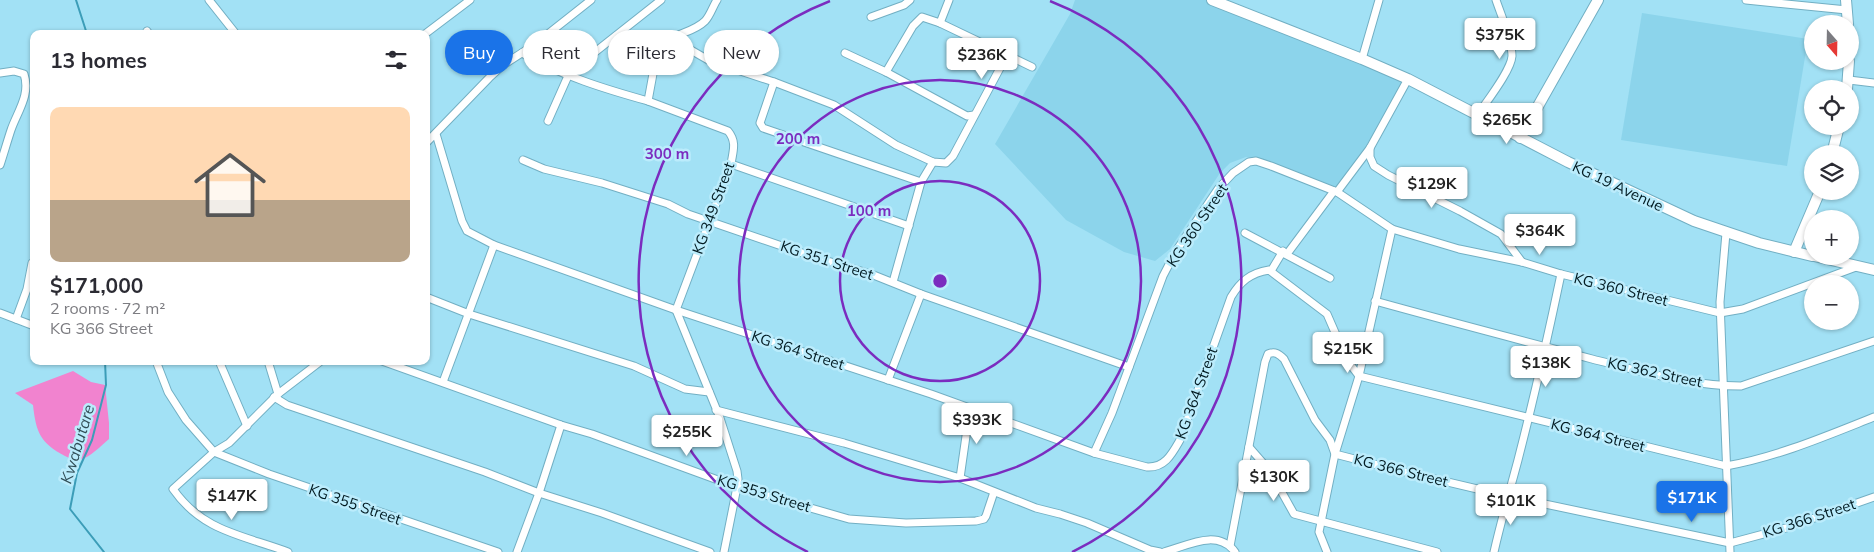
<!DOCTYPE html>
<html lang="en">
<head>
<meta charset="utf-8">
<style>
  body { margin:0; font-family:Mulish,sans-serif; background:#f7f7f7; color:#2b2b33; height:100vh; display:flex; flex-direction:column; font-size:19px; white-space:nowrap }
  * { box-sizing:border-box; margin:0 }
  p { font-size:16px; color:#7c7c81 }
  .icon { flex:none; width:28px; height:28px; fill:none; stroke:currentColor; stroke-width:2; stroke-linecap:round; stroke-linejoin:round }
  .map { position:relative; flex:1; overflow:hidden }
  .side { position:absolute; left:30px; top:30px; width:400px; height:335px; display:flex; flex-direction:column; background:#fff; border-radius:10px; box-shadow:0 1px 4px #0004 }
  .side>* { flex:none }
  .hud { position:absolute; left:445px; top:30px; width:475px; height:45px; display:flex; gap:10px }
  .needle { width:32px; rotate:160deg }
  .fabs { position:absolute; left:1804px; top:15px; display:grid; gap:10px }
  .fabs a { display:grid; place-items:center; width:55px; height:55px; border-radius:50%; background:#fff; box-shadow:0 1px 4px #0004; font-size:25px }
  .price { position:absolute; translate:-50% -42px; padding:0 11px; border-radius:5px; background:#fff; color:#222; font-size:16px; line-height:32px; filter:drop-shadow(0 1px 2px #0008) }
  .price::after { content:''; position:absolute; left:50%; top:30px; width:15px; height:11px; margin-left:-8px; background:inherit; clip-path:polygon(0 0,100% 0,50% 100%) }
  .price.active { background:#1a73e8; color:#fff }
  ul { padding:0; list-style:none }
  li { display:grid; align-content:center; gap:10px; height:265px; padding:0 20px }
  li+li { border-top:1px solid #e1e1e2 }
  li span { display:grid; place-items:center; height:155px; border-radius:10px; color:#555 }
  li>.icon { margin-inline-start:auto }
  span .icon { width:90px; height:90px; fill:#fffc; stroke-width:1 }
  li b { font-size:21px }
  h2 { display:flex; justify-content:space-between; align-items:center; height:60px; padding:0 20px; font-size:21px }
  .tag { padding:0 18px; border-radius:22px; background:#fff; box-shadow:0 1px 4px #0004; font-size:18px; line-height:45px }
  .tag.active { background:#1a73e8; color:#fff }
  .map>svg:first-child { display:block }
  .built { fill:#8cd4eb }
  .green { fill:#f183cf }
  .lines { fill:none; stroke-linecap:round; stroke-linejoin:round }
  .stream { stroke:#3c9db8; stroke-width:2 }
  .street-casing { stroke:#72afc3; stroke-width:9 }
  .secondary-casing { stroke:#72afc3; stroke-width:12 }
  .street { stroke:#fff; stroke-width:7 }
  .secondary { stroke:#fff; stroke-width:10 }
  .ring { fill:none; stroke:#7b2cbf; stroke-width:2.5 }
  .labels { text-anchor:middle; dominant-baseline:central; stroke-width:5; stroke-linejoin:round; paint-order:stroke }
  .street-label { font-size:15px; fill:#021b22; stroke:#bbecfc }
  .water-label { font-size:16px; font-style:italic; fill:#314e57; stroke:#bbecfc }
  .centre { fill:#7b2cbf; stroke:#bbecfc; stroke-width:2.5 }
  .ring-label { font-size:15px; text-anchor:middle; font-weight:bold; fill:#7b2cbf; stroke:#bbecfc; stroke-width:5; stroke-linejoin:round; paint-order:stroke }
</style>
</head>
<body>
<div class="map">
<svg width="1874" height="552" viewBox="0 0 1874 552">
  <rect width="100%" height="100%" fill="#a2e1f5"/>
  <g class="built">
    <path d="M 1075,0 L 1213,0 L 1408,79 L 1337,192 L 1257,158 L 1246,157 L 1230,163 L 1220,173 L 1170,249 L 1155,261 L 1124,252 L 1066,220 L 995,144 L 1070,14 Z"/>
    <path d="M 1642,13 L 1808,39 L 1787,166 L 1621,140 Z"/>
  </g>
  <path class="green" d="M 73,371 L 91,382 L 105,385 L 109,423 L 109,439 C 101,446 90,457 80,460 C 74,461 70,458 65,456 C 40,443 36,432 33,405 L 15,393 Z"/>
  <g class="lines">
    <g class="stream">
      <path d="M 76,0 L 87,34"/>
      <path d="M 104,552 L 70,509 L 77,473 L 92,440 L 106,385 L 105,361"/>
    </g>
    <g class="street-casing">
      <g id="street">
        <path d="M 209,0 L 236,34"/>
        <path d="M 1746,0 L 1847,10"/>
        <path d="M 871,17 L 904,5 L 910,0"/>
        <path d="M 940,23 L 949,0"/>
        <path d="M 147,31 L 149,34"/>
        <path d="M 425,34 L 470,0"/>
        <path d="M 616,36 L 657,52"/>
        <path d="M 670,38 L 710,61 L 774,82 L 834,105 L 896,145 L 933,162 L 946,163 L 953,156 L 1007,55"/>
        <path d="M 522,53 C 562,76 605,89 648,101 L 657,52 C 669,32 691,35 705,21 C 710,16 713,6 717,0"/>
        <path d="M 845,53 L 886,72 L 967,116 L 974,115"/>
        <path d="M 1362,59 L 1379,0"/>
        <path d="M 886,72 L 913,26 L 922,17 L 940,23 L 1032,67"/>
        <path d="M 0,73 L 14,71 L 24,74 C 31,95 17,112 11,130 C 7,142 4,153 0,165"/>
        <path d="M 1849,80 L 1874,83"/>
        <path d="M 774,82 L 760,123 L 763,128 L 921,182"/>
        <path d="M 648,101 L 728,131 C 737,142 733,151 731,164 L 676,310 L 720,418 L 737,471 L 738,479 L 737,487 L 724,552"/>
        <path d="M 1477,116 C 1486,102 1511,71 1512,56 C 1512,40 1501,15 1496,0"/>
        <path d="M 548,121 L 568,76 L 585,60 L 661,0"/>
        <path d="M 436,134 L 462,221 L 467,231 L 494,245 L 676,310 L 931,394 L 1094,453 L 1147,467 C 1165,468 1172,454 1180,440 L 1231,297 C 1240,282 1250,273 1269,270 L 1327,314 L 1347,360 L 1359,376 L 1726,466 C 1777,457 1826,436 1874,417"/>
        <path d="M 426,143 L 489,78 L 503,65 L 534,45 L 591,0"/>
        <path d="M 1370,148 L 1370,157 L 1374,166 L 1388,175 L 1460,211 L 1501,234 L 1522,262"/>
        <path d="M 523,160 L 544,169 L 602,183 L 668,204 L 688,214 L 814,257 L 871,274 L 921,294 L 1129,367"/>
        <path d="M 731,164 L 909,226"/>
        <path d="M 1337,192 L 1370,148 L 1408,79"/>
        <path d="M 1245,233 L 1330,278"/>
        <path d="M 1726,233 L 1720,302 L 1730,552"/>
        <path d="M 1287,254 L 1334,191"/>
        <path d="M 1271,271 L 1283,251"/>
        <path d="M 893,282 L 921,182 L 933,162"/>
        <path d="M 426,297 L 469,314 L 634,366 L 685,389 L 709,392"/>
        <path d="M 1375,301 C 1447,321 1520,340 1592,359 C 1640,371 1691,386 1741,386 L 1874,341"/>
        <path d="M 0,313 L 34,326"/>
        <path d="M 16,319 L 27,289 L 32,263"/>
        <path d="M 156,361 L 168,392 L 186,420 L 214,452 L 269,474 L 498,552"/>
        <path d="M 219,361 L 247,426"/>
        <path d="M 268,361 L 278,394"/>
        <path d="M 382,361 L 561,425 L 592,434 L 737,487 L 849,519 L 906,523 L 976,521 L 984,519 L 986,516 L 994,492"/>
        <path d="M 888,380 L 921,294"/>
        <path d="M 443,382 L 494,245"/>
        <path d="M 274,397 L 287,405 L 485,472 L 539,493 L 602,513 L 710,552"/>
        <path d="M 716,410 L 844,443 L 960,478 L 1036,508 L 1060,514 L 1087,523 L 1150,550 L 1160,552"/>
        <path d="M 1249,447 L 1270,471 L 1294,514 L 1437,552"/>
        <path d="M 1094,453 L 1112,413 L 1163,276 L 1176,251 L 1218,189 L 1233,173 L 1249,162 L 1256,161 L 1271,166 L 1337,192 L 1392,229 L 1459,249 L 1522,262 L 1561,274 L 1720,313 L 1743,309 L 1856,267"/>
        <path d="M 960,478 L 970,408"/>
        <path d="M 1230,546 L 1265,362 L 1268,354 C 1275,351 1279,354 1284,359 L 1315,420 L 1330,440 L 1335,454 L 1401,471 L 1507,496 L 1730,543 L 1786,528 L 1874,497"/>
        <path d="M 288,552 C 243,535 203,532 173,489 L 214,452 L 229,443 L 278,394 L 321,361"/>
        <path d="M 517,552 L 539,493 L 561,425"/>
        <path d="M 1164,552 C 1187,546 1217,528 1235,552"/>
        <path d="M 1327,552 L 1319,532 L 1335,454 L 1359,376 L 1392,229"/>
        <path d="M 1494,552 C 1501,521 1510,490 1518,460 C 1534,398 1548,336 1561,274"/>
      </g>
    </g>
    <g class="secondary-casing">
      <g id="secondary">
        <path d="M 1212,0 L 1362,59 L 1408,79 L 1568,162 L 1694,221 L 1759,243 L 1812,256"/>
        <path d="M 1846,0 L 1848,24"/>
        <path d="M 1847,89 L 1849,61"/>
        <path d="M 1520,138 L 1598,0"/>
        <path d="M 1832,154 L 1839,126"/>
        <path d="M 1794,252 L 1820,191"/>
        <path d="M 1814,256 L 1874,270"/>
      </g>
    </g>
    <use href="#street" class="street"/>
    <use href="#secondary" class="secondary"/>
  </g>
  <g class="ring">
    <circle cx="940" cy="281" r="100"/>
    <circle cx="940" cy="281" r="201"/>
    <path d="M808 552A301 301 0 0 1 830 1M1050 1A301 301 0 0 1 1072 552"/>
  </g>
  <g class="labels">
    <g class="street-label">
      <text transform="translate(1618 186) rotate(25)">KG 19 Avenue</text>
      <text transform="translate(713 208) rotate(-70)">KG 349 Street</text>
      <text transform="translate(1197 225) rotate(-56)">KG 360 Street</text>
      <text transform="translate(827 260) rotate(18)">KG 351 Street</text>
      <text transform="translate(1621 289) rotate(14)">KG 360 Street</text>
      <text transform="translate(798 350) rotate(18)">KG 364 Street</text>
      <text transform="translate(1655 372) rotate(12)">KG 362 Street</text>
      <text transform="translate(1196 393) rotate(-70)">KG 364 Street</text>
      <text transform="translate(1598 435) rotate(14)">KG 364 Street</text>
      <text transform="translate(1401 470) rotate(14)">KG 366 Street</text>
      <text transform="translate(764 493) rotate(17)">KG 353 Street</text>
      <text transform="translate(355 504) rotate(19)">KG 355 Street</text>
      <text transform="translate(1809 518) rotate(-18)">KG 366 Street</text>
    </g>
    <g class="water-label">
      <text transform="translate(77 444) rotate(-73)">Kwabutare</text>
    </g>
  </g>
  <circle cx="940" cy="281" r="8" class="centre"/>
  <g class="ring-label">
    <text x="798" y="144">200 m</text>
    <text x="667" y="159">300 m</text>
    <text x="869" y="216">100 m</text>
  </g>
</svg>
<div class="fabs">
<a><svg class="needle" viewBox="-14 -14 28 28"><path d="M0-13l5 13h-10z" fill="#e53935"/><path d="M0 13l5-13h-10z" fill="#7c7c81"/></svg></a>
<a><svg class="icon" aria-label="locate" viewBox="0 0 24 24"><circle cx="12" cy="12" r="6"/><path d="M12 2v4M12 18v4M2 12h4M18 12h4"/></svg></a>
<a><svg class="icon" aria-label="layers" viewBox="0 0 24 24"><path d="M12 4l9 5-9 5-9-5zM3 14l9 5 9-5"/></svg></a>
<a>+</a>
<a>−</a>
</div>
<b class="price" style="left:1500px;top:60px">$375K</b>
<b class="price" style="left:982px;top:80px">$236K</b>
<b class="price" style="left:1507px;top:145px">$265K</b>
<b class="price" style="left:1432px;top:209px">$129K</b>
<b class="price" style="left:1540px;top:256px">$364K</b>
<b class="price" style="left:1348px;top:374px">$215K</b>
<b class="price" style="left:1546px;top:388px">$138K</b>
<b class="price" style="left:977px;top:445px">$393K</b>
<b class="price" style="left:687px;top:457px">$255K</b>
<b class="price" style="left:1274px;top:502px">$130K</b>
<b class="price" style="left:232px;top:521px">$147K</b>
<b class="price active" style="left:1692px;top:523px">$171K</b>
<b class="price" style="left:1511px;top:526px">$101K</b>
<div class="hud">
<a class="tag active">Buy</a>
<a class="tag">Rent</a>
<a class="tag">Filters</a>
<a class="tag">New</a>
</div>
<section class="side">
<h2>13 homes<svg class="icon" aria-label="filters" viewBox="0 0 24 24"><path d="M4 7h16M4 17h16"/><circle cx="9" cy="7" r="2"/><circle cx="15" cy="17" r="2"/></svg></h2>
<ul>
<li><span style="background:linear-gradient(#ffd9b3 60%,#b9a48a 0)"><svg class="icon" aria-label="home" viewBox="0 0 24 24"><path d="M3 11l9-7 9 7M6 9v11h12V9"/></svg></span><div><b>$171,000</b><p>2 rooms · 72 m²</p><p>KG 366 Street</p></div></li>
</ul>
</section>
</div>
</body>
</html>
